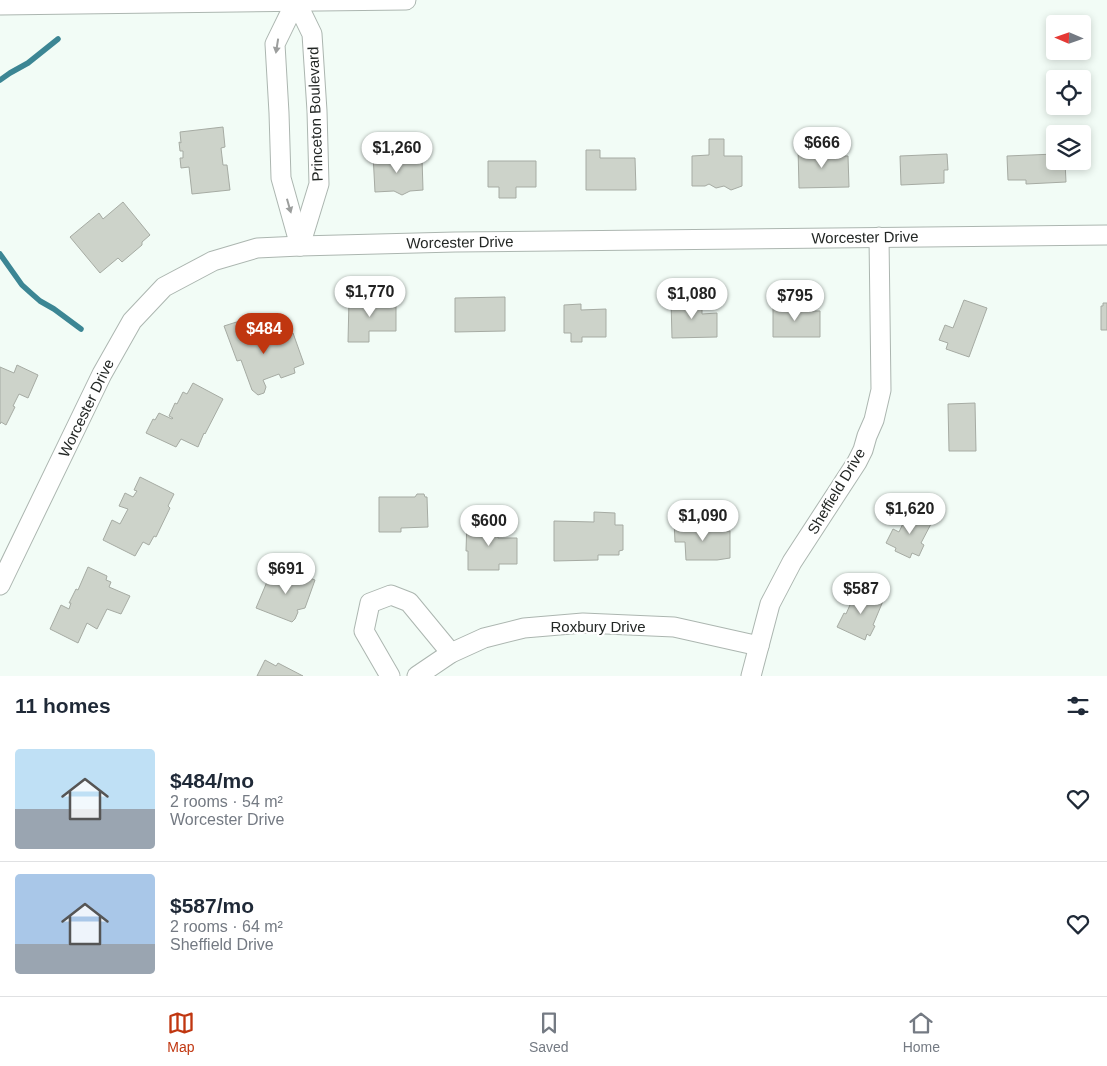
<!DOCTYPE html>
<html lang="en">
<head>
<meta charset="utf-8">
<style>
  body { margin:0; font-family:Helvetica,sans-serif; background:#f2f2f3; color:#1f2937; height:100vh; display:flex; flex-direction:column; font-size:19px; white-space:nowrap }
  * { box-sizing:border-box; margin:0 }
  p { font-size:16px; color:#747a83 }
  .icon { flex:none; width:28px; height:28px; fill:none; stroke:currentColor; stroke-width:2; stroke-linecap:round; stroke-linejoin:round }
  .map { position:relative; height:676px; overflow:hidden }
  .sheet { display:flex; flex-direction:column; background:#fff; flex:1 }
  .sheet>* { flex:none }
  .needle { width:32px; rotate:272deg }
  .tools { position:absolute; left:1046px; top:15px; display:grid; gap:10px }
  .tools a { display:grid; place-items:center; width:45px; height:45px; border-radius:5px; background:#fff; box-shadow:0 2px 8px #0003; font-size:25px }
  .price { position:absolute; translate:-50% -42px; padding:0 11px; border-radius:18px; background:#fff; color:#222; font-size:16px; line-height:32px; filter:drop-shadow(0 1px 2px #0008) }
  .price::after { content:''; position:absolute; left:50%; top:30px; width:15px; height:11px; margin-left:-8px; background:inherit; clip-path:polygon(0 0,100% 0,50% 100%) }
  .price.current { background:#c03610; color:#fff }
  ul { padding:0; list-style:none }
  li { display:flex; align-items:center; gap:15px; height:125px; padding:0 15px }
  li+li { border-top:1px solid #e0e1e3 }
  li span { display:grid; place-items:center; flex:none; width:140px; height:100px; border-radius:5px; color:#555 }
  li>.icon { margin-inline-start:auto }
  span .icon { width:60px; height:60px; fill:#fffc; stroke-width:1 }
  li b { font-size:21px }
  h2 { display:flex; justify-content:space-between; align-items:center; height:60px; padding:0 15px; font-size:21px }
  .menu { display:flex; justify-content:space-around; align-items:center; height:70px; border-top:1px solid #e0e1e3; background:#fff; font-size:14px; color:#747a83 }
  .menu a { display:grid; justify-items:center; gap:2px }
  .menu .current { color:#c03610 }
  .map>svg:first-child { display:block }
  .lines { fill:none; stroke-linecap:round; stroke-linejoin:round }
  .stream { stroke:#3c8694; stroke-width:5.5 }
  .building { fill:#cdd3ca; stroke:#a6aba3 }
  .minor-casing { stroke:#acb6b0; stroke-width:21 }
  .minor { stroke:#fff; stroke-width:19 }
  .oneway { fill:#9c9e9d }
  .labels { text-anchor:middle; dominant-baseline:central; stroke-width:4.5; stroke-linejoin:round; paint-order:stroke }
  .street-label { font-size:15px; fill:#232725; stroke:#fff }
</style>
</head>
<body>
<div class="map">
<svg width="1107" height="676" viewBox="0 0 1107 676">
  <rect width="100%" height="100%" fill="#f2fcf6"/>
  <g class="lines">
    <g class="stream">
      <path d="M 0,80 L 10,73 L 28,63 L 58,39"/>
      <path d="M 0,254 L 22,285 L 32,294 L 40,301 L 54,309 L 81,329"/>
    </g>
  </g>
  <g class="building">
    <path d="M 223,127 L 225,147 L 221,148 L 223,165 L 227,165 L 230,190 L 192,194 L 189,167 L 181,168 L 180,158 L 183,158 L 183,151 L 180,151 L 179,142 L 181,143 L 180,132 Z"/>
    <path d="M 709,139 L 724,139 L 724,156 L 742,156 L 742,186 L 731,190 L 724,186 L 716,188 L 709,184 L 705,186 L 692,186 L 692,156 L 709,155 Z"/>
    <path d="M 798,147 L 821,147 L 821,156 L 848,156 L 849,187 L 799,188 Z"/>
    <path d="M 586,150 L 600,150 L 600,158 L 635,158 L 636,190 L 586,190 Z"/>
    <path d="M 395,153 L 395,159 L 422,158 L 423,190 L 410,191 L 402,195 L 394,191 L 375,192 L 373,154 Z"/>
    <path d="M 947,154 L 948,170 L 944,170 L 944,183 L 901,185 L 900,156 Z"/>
    <path d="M 1055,154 L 1055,161 L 1065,162 L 1066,182 L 1026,184 L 1026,180 L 1008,180 L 1007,156 Z"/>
    <path d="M 488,161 L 536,161 L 536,187 L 516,187 L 516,198 L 499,198 L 499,187 L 488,187 Z"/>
    <path d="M 123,202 L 150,235 L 142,242 L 142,245 L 122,262 L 118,258 L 100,273 L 70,237 L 99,213 L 103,219 Z"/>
    <path d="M 505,297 L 505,331 L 455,332 L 455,298 Z"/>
    <path d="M 702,299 L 702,314 L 717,313 L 717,337 L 672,338 L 671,300 Z"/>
    <path d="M 349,300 L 396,300 L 396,331 L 369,331 L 369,342 L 348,342 Z"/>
    <path d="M 791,300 L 791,311 L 820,311 L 820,337 L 773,337 L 773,301 Z"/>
    <path d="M 964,300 L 987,308 L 969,357 L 946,349 L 948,343 L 939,340 L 945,325 L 953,328 Z"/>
    <path d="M 1103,303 L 1107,303 L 1107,330 L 1101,330 L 1101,306 L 1103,306 Z"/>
    <path d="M 581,304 L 581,310 L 606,309 L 606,337 L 582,337 L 582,342 L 571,342 L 571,333 L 564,333 L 564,305 Z"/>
    <path d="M 246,319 L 254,341 L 266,336 L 269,344 L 272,343 L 269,337 L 284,332 L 286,335 L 293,333 L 304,364 L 294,368 L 295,373 L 281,378 L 279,374 L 263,380 L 266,387 L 264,393 L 258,395 L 252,390 L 241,360 L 237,361 L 224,326 Z"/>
    <path d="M 17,365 L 38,375 L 28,398 L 19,394 L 13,406 L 15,407 L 6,425 L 1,422 L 0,424 L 0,367 L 14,373 Z"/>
    <path d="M 193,383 L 223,399 L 205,434 L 204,433 L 198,447 L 181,439 L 176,447 L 146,433 L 153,419 L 155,420 L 159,413 L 172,419 L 173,418 L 169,416 L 175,403 L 177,404 L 183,392 L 187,394 Z"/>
    <path d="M 975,403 L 976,451 L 949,451 L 948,404 Z"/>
    <path d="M 140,477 L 174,494 L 168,506 L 170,508 L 156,537 L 154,536 L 149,545 L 143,542 L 135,556 L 103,540 L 112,520 L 120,524 L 128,509 L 119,506 L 125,493 L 133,497 L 137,491 L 134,490 Z"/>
    <path d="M 417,494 L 424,494 L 425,497 L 427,497 L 428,527 L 401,528 L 401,532 L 379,532 L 379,497 L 415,497 Z"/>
    <path d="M 909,511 L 932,522 L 921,543 L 924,545 L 919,556 L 912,553 L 910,558 L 895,551 L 896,548 L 886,543 L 893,529 L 899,532 Z"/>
    <path d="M 594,512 L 615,513 L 615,525 L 623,525 L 623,550 L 619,551 L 619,555 L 598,555 L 598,560 L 554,561 L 554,521 L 594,522 Z"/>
    <path d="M 467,520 L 497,521 L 498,538 L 517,538 L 517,564 L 499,564 L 499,570 L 468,570 L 468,551 L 466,551 Z"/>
    <path d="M 674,520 L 687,520 L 687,528 L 706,528 L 705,531 L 730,531 L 730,558 L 717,560 L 686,560 L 685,542 L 675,542 Z"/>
    <path d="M 88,567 L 107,576 L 106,580 L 111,582 L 109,587 L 130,596 L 121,614 L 107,609 L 97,629 L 87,623 L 78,643 L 50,629 L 61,605 L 69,609 L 71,603 L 69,603 L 76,589 L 78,590 Z"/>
    <path d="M 286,569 L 315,580 L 305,608 L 297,610 L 298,612 L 295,619 L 292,622 L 256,608 L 269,577 L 281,581 Z"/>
    <path d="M 857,589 L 883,601 L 873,625 L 875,626 L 870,636 L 867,634 L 865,640 L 837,627 L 844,613 L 846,614 Z"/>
    <path d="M 265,660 L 276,666 L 278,663 L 303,676 L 257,676 Z"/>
  </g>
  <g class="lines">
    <g class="minor-casing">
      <g id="minor">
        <path d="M 296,1 L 275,44 L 279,113 L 281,178 L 300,246"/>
        <path d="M 296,1 L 312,34 L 317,111 L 319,184 L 300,246"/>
        <path d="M 0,5 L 406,0"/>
        <path d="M 0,585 L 102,374 L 132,321 L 164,287 L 213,261 L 257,248 L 300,246 L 455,242 L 1107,235"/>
        <path d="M 390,676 L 364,631 L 370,603 L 391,595 L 409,602 L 451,653"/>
        <path d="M 417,676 L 451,653 L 484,638 L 524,628 L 583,623 L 674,627 L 759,646"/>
        <path d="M 751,676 L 770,604 L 792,562 L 857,462 L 863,450 L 867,436 L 874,420 L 881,390 L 879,237"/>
      </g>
    </g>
    <use href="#minor" class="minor"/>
  </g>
  <defs><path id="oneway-solid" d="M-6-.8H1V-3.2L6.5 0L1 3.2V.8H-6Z" transform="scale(1.25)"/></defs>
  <g class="oneway">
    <use href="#oneway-solid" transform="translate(277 46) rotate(99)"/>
    <use href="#oneway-solid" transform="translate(289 206) rotate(74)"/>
  </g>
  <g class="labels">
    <g class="street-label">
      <text transform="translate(315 114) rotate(-92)">Princeton Boulevard</text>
      <text transform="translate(865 237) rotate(-1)">Worcester Drive</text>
      <text transform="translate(460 242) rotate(-1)">Worcester Drive</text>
      <text transform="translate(86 408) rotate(-64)">Worcester Drive</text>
      <text transform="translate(836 491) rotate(-59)">Sheffield Drive</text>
      <text x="598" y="626">Roxbury Drive</text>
    </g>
  </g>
</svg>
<div class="tools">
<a><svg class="needle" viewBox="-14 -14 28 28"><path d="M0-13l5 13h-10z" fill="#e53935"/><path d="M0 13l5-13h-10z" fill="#747a83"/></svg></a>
<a><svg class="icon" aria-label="locate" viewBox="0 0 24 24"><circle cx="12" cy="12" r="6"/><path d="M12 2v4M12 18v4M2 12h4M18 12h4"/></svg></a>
<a><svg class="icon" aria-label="layers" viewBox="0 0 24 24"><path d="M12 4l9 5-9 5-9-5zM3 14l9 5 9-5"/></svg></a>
</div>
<b class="price" style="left:822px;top:169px">$666</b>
<b class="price" style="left:397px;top:174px">$1,260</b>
<b class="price" style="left:370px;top:318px">$1,770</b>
<b class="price" style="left:692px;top:320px">$1,080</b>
<b class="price" style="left:795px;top:322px">$795</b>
<b class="price current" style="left:264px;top:355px">$484</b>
<b class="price" style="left:910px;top:535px">$1,620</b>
<b class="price" style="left:703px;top:542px">$1,090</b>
<b class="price" style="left:489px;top:547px">$600</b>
<b class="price" style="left:286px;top:595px">$691</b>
<b class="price" style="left:861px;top:615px">$587</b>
</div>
<section class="sheet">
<h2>11 homes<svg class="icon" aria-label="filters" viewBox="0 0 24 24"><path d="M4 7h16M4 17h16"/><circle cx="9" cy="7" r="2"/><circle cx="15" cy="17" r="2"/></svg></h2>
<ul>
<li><span style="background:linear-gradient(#bfe0f5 60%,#9aa5b1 0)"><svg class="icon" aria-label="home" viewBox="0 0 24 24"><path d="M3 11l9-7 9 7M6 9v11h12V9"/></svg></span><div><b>$484/mo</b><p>2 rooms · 54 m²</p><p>Worcester Drive</p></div><svg class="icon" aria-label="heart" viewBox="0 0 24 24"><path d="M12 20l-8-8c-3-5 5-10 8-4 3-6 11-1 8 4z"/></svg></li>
<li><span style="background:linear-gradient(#a9c7e8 70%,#9aa5b1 0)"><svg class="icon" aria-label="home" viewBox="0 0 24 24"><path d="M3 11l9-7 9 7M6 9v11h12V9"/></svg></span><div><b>$587/mo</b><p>2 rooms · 64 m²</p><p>Sheffield Drive</p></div><svg class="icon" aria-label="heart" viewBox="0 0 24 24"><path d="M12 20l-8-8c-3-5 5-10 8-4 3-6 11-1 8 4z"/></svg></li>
</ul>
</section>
<nav class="menu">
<a class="current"><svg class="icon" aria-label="map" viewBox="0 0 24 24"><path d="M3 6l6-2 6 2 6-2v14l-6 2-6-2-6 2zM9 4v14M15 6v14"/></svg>Map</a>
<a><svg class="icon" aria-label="saved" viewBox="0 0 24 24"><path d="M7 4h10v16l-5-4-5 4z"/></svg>Saved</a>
<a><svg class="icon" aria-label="home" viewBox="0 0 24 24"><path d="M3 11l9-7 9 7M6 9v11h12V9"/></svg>Home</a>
</nav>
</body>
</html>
